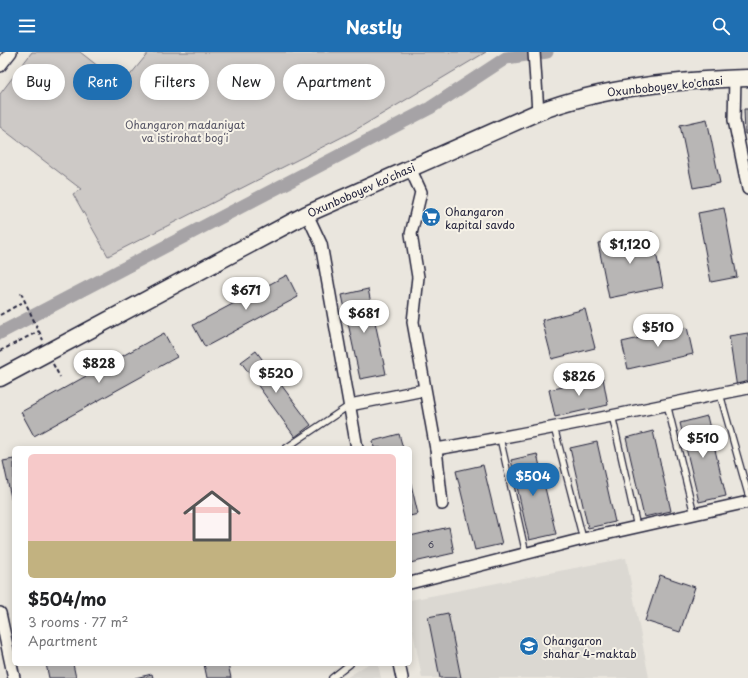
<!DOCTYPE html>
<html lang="en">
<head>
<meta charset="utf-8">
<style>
  body { margin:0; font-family:"Playpen Sans",sans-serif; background:#f6f6f6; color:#202124; height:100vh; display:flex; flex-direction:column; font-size:15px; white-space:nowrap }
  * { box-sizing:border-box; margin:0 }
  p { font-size:13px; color:#757577 }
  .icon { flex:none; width:22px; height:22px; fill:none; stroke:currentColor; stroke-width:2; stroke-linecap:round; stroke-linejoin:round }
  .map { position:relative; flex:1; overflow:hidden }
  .details { position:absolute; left:12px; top:394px; width:400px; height:220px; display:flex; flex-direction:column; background:#fff; border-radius:6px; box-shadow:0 2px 10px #0003 }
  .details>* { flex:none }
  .top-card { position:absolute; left:12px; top:12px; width:400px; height:36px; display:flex; gap:8px }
  .price { position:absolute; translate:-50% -34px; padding:0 9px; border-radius:14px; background:#fff; color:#222; font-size:13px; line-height:26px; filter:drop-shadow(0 1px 2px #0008) }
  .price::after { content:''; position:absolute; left:50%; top:24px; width:12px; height:9px; margin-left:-6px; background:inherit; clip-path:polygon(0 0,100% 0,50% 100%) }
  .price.selected { background:#1f6fb2; color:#fff }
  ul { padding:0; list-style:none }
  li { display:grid; align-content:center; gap:8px; height:212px; padding:0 16px }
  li+li { border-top:1px solid #e0e0e0 }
  li span { display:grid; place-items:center; height:124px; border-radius:6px; color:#555 }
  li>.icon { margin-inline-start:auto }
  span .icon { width:72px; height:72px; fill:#fffc; stroke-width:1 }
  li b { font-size:17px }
  .tag { padding:0 14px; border-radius:18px; background:#fff; box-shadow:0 2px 10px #0003; font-size:14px; line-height:36px }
  .tag.selected { background:#1f6fb2; color:#fff }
  header { display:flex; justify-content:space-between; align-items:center; height:52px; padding:0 16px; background:#1f6fb2; color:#fff; font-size:18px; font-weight:700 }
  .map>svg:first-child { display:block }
  .built { fill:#dbd8d2 }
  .green { fill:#cdc9c6; stroke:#787680 }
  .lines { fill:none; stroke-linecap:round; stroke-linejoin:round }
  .canal { stroke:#a6a3a6; stroke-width:13 }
  .building { fill:#b8b6b5; stroke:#22223b }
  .lane-casing { stroke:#22223b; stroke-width:8 }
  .street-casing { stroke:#22223b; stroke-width:14 }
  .secondary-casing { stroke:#22223b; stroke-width:19 }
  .path { stroke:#22223b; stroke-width:2; stroke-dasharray:4 3; stroke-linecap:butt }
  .lane { stroke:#f7f3e8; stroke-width:5.5 }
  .street { stroke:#f7f3e8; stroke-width:11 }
  .secondary { stroke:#f7f3e8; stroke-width:16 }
  .labels { text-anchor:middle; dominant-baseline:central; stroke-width:4; stroke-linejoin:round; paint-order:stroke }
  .number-label { font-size:9px; fill:#48475a }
  .street-label { font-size:11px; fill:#22223b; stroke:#f7f3e8 }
  .park-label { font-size:11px; fill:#555465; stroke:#f7f3e8 }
  .poi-label { font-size:11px; fill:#22223b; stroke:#f7f3e8; text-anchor:start }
</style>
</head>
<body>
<header><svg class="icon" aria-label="menu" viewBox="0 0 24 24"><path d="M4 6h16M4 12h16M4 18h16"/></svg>Nestly<svg class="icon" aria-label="search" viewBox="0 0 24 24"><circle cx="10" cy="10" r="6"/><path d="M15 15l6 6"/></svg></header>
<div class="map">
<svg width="748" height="626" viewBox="0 0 748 626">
  <rect width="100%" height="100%" fill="#eae6de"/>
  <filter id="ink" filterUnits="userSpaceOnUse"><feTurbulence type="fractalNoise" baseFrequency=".025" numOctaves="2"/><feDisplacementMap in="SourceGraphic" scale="8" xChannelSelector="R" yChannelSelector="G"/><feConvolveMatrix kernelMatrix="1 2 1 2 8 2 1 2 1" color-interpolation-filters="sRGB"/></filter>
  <g filter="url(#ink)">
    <g class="built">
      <path d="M 626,506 L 649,626 L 422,626 L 410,563 L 410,548 Z"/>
      <path d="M 368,612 L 378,612 L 381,626 L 346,626 Z"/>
    </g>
    <path class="green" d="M 32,0 L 80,0 L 122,33 L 149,0 L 486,0 L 352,80 L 108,204 L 73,142 L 81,137 L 0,75 L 0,42 Z"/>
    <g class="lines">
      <path class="canal" d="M 0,281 L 430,56 L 506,6 L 547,0"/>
    </g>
    <g class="building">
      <path d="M 744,57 L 748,57 L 748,82 L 745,82 Z"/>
      <path d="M 707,67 L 720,131 L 693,136 L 680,73 Z"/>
      <path d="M 724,156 L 737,225 L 711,230 L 698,161 Z"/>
      <path d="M 652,180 L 663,235 L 609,246 L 598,191 Z"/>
      <path d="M 287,223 L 298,245 L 205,295 L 193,273 Z"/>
      <path d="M 368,237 L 386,322 L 360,327 L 342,243 Z"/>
      <path d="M 585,257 L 595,296 L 552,307 L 542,268 Z"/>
      <path d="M 687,275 L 693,302 L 628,317 L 622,290 Z"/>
      <path d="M 164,281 L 177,305 L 34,384 L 21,360 Z"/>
      <path d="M 748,281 L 748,334 L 737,336 L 729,284 Z"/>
      <path d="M 256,299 L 311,373 L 295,385 L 241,310 Z"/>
      <path d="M 603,326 L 608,353 L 555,365 L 549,338 Z"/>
      <path d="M 707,364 L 726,444 L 699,450 L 680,371 Z"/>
      <path d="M 653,379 L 671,459 L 644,465 L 626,386 Z"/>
      <path d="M 399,382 L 403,396 L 374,396 L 373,389 Z"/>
      <path d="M 597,390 L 615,470 L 588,476 L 570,396 Z"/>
      <path d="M 537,402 L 556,482 L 529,488 L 511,408 Z"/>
      <path d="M 14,407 L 14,459 L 3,409 Z"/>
      <path d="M 483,413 L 502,492 L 475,498 L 456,419 Z"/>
      <path d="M 410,428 L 418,462 L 410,464 Z"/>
      <path d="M 449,475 L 454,501 L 410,511 L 410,484 Z"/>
      <path d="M 660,523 L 695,535 L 680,580 L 645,569 Z"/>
      <path d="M 448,561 L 461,626 L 440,626 L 428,565 Z"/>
      <path d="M 46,612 L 73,612 L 76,626 L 49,626 Z"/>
      <path d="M 204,612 L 228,612 L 231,626 L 207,626 Z"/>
      <path d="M 152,622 L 153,626 L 135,626 Z"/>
    </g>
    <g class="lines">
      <g class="lane-casing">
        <g id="lane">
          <path d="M 720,342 L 748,442"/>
          <path d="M 667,352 L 694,462"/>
          <path d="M 612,363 L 637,475"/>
          <path d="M 554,375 L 583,487"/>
          <path d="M 500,386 L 526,502"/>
          <path d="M 286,396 L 350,353"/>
          <path d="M 332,626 L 350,612"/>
        </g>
      </g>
      <g class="street-casing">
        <g id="street">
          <path d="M 534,0 L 538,60"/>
          <path d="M 0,14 L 11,0"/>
          <path d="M 735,26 L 734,68 L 748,137"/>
          <path d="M 410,116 L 421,140 L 411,182 L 418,225 L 413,270 L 436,397 L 442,452"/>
          <path d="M 307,162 L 321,192 L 357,396"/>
          <path d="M 350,353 L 424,338"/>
          <path d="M 436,397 C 540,380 644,357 748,336"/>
          <path d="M 410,531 L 583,487 L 748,450"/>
          <path d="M 0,561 L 14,626"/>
          <path d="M 399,612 L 402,626"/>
        </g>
      </g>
      <g class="secondary-casing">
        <path id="secondary" d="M 0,326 L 307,162 L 538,60 C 603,35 679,28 748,26"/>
      </g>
      <g class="path">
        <path d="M 21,241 L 43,288"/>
        <path d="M 0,263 L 25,249"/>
        <path d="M 0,299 L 39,279"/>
        <path d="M 53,312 L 60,325"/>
      </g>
      <use href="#lane" class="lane"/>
      <use href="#street" class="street"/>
      <use href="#secondary" class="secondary"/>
    </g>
  </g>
  <defs>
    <g id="supermarket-disc" transform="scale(1)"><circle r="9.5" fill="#1f6fb2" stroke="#f7f3e8"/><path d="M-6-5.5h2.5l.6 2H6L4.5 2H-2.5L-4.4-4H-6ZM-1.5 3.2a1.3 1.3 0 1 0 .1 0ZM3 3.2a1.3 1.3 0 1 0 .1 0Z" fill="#fff"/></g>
    <g id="school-disc" transform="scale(1)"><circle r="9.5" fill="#1f6fb2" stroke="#f7f3e8"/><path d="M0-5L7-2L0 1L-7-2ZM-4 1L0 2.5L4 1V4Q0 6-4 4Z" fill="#fff"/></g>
  </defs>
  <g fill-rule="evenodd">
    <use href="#supermarket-disc" x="431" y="165"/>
    <use href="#school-disc" x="529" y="594"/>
  </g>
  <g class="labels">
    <g class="number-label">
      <text x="431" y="492">6</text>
    </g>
    <g class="street-label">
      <text transform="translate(665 34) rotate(-6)">Oxunboboyev ko'chasi</text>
      <text transform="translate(361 138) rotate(-24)">Oxunboboyev ko'chasi</text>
    </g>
    <g class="park-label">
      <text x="185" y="72">Ohangaron madaniyat<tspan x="185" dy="13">va istirohat bogʻi</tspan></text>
    </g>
    <g class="poi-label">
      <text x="445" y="159">Ohangaron<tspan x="445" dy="13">kapital savdo</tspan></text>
      <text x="543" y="588">Ohangaron<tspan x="543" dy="13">shahar 4-maktab</tspan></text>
    </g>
  </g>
</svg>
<b class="price" style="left:630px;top:213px">$1,120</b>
<b class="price" style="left:246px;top:259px">$671</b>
<b class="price" style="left:364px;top:282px">$681</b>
<b class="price" style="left:658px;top:296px">$510</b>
<b class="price" style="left:99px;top:332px">$828</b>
<b class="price" style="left:276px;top:342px">$520</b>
<b class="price" style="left:579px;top:345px">$826</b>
<b class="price" style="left:703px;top:407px">$510</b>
<b class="price selected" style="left:533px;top:445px">$504</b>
<div class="top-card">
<a class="tag">Buy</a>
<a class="tag selected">Rent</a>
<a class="tag">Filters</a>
<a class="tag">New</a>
<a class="tag">Apartment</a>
</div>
<section class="details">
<ul>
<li><span style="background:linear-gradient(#f6c9c9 70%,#c2b280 0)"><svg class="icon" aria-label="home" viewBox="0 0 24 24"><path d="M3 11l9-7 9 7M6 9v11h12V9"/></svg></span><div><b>$504/mo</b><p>3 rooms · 77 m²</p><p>Apartment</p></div></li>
</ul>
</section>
</div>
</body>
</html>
